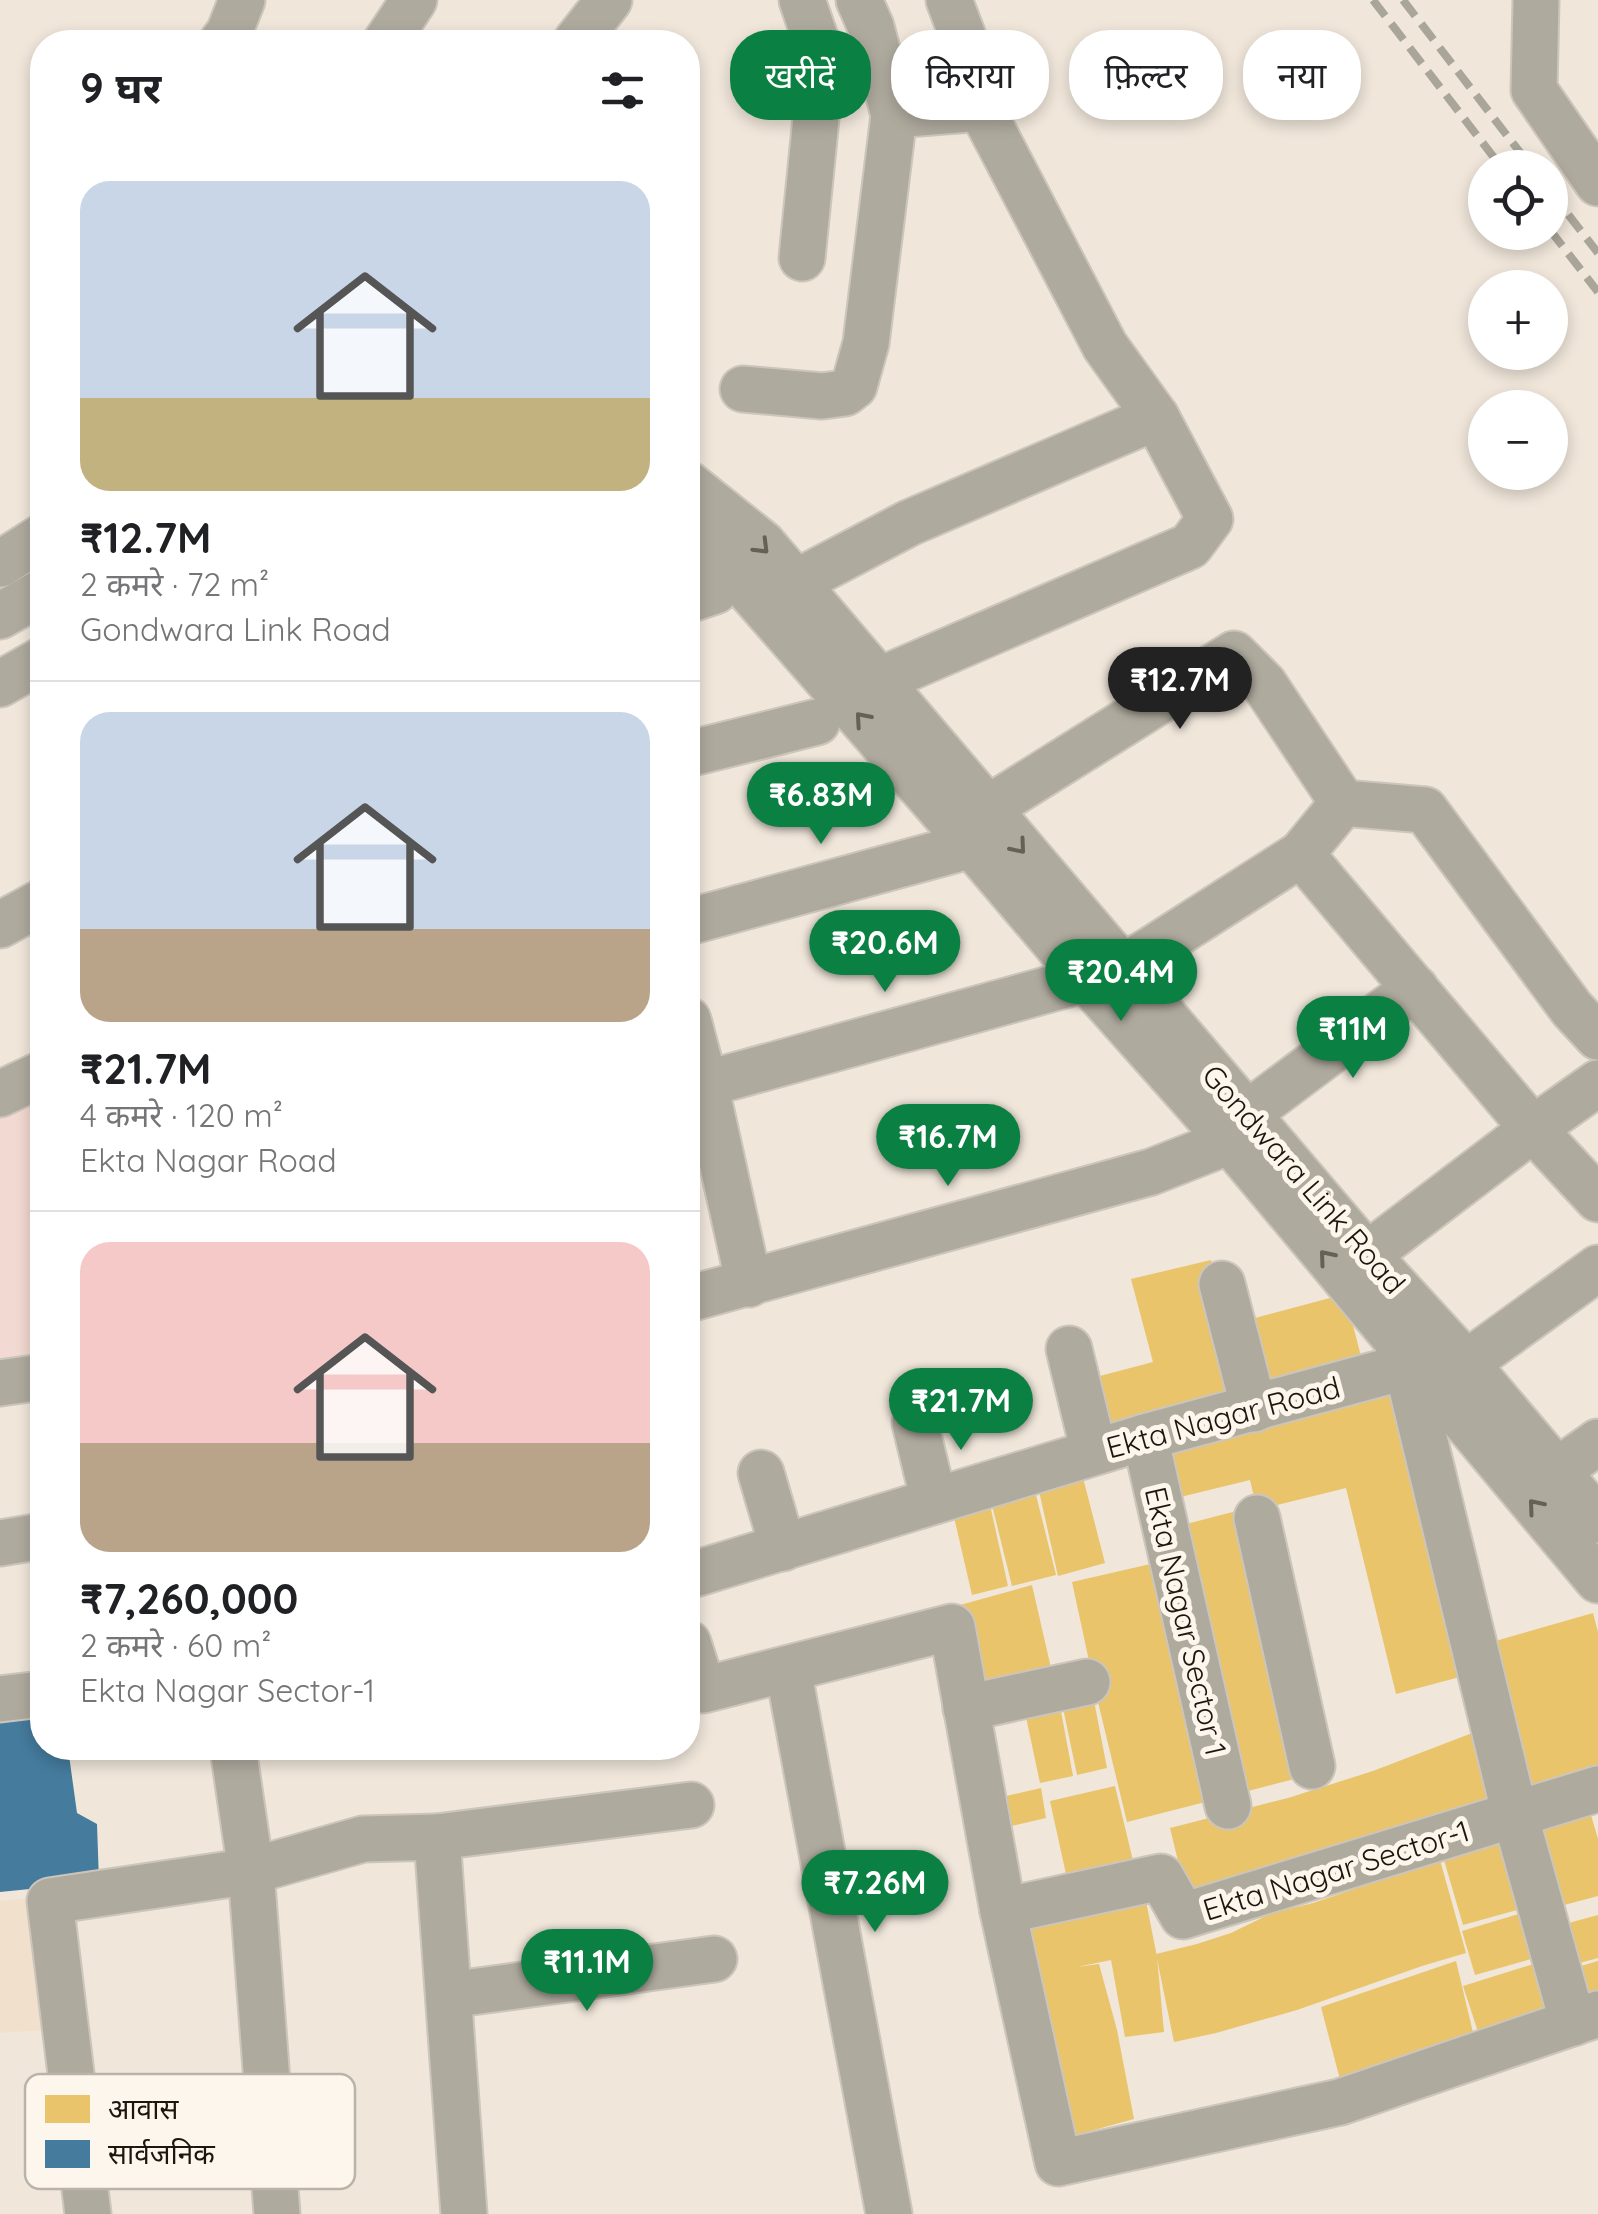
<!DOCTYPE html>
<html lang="hi">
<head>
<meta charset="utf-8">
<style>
  body { margin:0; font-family:Quicksand,"Noto Sans Devanagari",sans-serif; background:#f6f6f6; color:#202124; height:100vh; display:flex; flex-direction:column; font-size:38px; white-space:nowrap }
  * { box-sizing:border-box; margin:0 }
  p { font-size:32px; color:#757577 }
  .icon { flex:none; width:55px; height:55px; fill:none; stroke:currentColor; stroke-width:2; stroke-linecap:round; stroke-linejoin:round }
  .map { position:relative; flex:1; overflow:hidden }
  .details { position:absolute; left:30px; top:30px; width:670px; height:1730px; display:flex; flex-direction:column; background:#fff; border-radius:40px; box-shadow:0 5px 15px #0003 }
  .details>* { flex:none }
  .guide { position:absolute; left:730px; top:30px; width:718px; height:90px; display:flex; gap:20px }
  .buttons { position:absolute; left:1468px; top:150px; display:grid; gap:20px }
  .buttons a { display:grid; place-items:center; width:100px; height:100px; border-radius:50%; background:#fff; box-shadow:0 5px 15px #0003; font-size:50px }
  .price { position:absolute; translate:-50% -85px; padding:0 22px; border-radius:35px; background:#0b8043; color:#fff; font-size:32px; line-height:65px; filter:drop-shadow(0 2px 5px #0008) }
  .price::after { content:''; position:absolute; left:50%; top:60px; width:30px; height:22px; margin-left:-15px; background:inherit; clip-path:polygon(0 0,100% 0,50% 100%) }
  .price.current { background:#222; color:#fff }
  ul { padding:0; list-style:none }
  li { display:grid; align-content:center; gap:20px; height:530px; padding:0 50px }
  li+li { border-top:2px solid #e0e0e0 }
  li span { display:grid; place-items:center; height:310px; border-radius:30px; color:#555 }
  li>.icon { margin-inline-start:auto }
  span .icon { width:180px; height:180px; fill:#fffc; stroke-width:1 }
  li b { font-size:42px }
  h2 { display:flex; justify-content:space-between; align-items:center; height:120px; padding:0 50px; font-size:42px }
  .chip { padding:0 35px; border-radius:40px; background:#fff; box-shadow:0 5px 15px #0003; font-size:35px; line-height:90px }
  .chip.current { background:#0b8043; color:#fff }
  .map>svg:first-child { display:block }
  .built { fill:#f1e0cc }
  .green { fill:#f2d9d1 }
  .homes { fill:#e9c46a }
  .public { fill:#457b9d }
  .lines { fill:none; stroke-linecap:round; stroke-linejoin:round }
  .minor-casing { stroke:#ccc5bb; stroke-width:49 }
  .minor { stroke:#afaa9e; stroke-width:45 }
  .rail { stroke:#a9a599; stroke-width:8; stroke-dasharray:20 10; stroke-linecap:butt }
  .oneway { stroke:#666056 }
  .labels { text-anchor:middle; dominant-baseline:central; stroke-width:10; stroke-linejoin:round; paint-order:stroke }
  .street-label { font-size:30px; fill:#1c160f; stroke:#fdf6ed }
  .key { fill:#fdf6ed; stroke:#bab3aa; stroke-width:2.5 }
  .key-label { font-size:28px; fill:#1c160f }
</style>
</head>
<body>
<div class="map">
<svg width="1598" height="2214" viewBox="0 0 1598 2214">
  <rect width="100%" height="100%" fill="#f0e6da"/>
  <path class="built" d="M 41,1897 L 60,2029 L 0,2033 L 0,1901 Z"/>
  <path class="green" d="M 42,1074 L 42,1377 L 0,1383 L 0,1094 Z"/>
  <g class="homes">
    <path d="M 1211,1260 L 1250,1401 L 1096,1442 L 1081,1381 L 1153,1362 L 1131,1279 Z"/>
    <path d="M 1345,1294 L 1365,1372 L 1256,1400 L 1236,1323 Z"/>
    <path d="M 1400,1375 L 1471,1674 L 1396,1694 L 1346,1488 L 1257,1510 L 1250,1480 L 1168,1500 L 1153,1439 Z"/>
    <path d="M 1081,1470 L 1105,1563 L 1058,1576 L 1037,1482 Z"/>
    <path d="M 1033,1483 L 1056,1575 L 1012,1586 L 989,1493 Z"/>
    <path d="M 988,1496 L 1008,1586 L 972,1595 L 951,1504 Z"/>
    <path d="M 1248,1508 L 1306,1776 L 1233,1795 L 1171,1528 Z"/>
    <path d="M 1168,1560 L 1221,1798 L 1127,1822 L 1097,1698 L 1072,1582 Z"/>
    <path d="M 1032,1585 L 1051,1668 L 976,1689 L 960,1605 Z"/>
    <path d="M 1593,1613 L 1598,1632 L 1598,1770 L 1517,1795 L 1478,1646 Z"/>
    <path d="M 1058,1695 L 1073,1776 L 1040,1783 L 1023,1703 Z"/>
    <path d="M 1094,1701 L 1107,1768 L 1077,1775 L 1063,1708 Z"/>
    <path d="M 1488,1727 L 1510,1816 L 1189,1906 L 1170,1828 L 1288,1798 L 1373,1771 Z"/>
    <path d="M 1115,1786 L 1136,1873 L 1069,1888 L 1050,1801 Z"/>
    <path d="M 1041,1788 L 1046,1818 L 998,1829 L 993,1799 Z"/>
    <path d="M 1591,1815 L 1598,1839 L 1598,1896 L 1553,1908 L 1532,1833 Z"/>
    <path d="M 1511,1823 L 1535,1905 L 1463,1925 L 1439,1843 Z"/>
    <path d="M 1440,1860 L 1466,1953 L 1422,1966 L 1297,2010 L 1216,2033 L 1174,2042 L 1156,1954 L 1197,1944 L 1231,1933 L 1272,1913 L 1313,1903 Z"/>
    <path d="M 1146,1901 L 1157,1957 L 1164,2032 L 1125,2037 L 1111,1960 L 1077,1967 L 1099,1964 L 1117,2030 L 1134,2119 L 1065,2138 L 1017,1920 Z"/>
    <path d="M 1532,1910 L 1545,1955 L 1475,1975 L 1462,1931 Z"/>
    <path d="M 1598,1915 L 1598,1958 L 1561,1968 L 1550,1928 Z"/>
    <path d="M 1546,1960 L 1564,2019 L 1482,2044 L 1463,1986 Z"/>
    <path d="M 1456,1961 L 1476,2045 L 1343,2091 L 1321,2007 Z"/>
    <path d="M 1598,1961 L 1598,2005 L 1564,1971 Z"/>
  </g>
  <path class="public" d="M 42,1717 L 42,1748 L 68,1748 L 77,1813 L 97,1824 L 99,1882 L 0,1892 L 0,1723 Z"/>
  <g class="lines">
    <g class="minor-casing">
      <g id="minor">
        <path d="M 859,0 L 871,27 L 894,115"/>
        <path d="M 949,0 L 979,79 L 981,108 L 1105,346 L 1156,417"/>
        <path d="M 1536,0 L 1534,90 L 1598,183"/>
        <path d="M 222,42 L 229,33 L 242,0"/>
        <path d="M 386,42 L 414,0"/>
        <path d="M 576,42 L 609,0"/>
        <path d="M 802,258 L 822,58 L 802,0"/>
        <path d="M 743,389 L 822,396 L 845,393 L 854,386 L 866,343 L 894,115 L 981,108"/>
        <path d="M 688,484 L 763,544 L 1367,1255 L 1465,1362 L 1598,1520"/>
        <path d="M 688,534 L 734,573 L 972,845 L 1085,978 L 1230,1141 L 1598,1580"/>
        <path d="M 0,564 L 42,537"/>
        <path d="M 795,583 L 909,523 L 1156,417 L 1210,519 L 1190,546 L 878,681"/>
        <path d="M 688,600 L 715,591"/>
        <path d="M 0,616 L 42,592"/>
        <path d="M 0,684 L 42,660"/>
        <path d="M 688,754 L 817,722"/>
        <path d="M 1343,803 L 1425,810 L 1572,1009 L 1598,1037"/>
        <path d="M 987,809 L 1234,654 L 1264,684 L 1343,803"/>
        <path d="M 1301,854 L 1533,1129 L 1367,1255"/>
        <path d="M 688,922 L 972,845"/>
        <path d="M 0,925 L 42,902"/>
        <path d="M 688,1020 L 705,1084 L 749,1284"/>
        <path d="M 1598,1083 L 1533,1129 L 1598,1199"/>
        <path d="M 705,1084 L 1090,978 L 1120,965 L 1129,964 L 1301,854 L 1343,803"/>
        <path d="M 0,1094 L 42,1074"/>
        <path d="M 1247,1114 L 1415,988"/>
        <path d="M 1222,1284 L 1254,1409"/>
        <path d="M 688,1299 L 1151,1172 L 1230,1141"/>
        <path d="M 1069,1349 L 1094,1452"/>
        <path d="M 1465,1362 L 1482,1352 L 1598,1268"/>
        <path d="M 1410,1380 L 1515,1815 L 1573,2023"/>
        <path d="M 0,1383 L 42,1377"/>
        <path d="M 915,1423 L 934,1501"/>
        <path d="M 1145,1437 L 1228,1806"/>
        <path d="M 1557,1471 L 1598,1442"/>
        <path d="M 761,1473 L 783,1548"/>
        <path d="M 1257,1518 L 1312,1766"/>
        <path d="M 0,1543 L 42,1536"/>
        <path d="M 688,1576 L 1145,1437 L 1415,1364"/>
        <path d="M 688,1643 L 703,1690 L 952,1627 L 1003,1911 L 1058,2163 L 1340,2102 L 1598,2014"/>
        <path d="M 788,1669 L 889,2214"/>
        <path d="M 0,1699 L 42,1694"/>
        <path d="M 966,1708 L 1087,1682"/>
        <path d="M 233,1748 L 251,1871 L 277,2214"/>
        <path d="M 437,1837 L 691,1805"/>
        <path d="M 1003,1911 L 1161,1877 L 1183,1916 L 1598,1789"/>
        <path d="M 449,1995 L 714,1959"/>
        <path d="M 88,2214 L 50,1901 L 251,1871 L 363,1839 L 437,1837 L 464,2214"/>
      </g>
    </g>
    <use href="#minor" class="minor"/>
    <g class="rail">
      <path d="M 1373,0 L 1502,168"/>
      <path d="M 1403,0 L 1532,168"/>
      <path d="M 1550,191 L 1598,253"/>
      <path d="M 1550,230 L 1598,292"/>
    </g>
  </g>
  <defs><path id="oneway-chevron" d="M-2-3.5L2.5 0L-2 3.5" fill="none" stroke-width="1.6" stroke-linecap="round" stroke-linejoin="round" transform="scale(2.5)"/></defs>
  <g class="oneway">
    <use href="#oneway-chevron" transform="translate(762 547) rotate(45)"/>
    <use href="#oneway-chevron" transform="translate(862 719) rotate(-131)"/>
    <use href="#oneway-chevron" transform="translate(1019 847) rotate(50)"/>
    <use href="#oneway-chevron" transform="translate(1326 1257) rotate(-130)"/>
    <use href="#oneway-chevron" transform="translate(1535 1506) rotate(-130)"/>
  </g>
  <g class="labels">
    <g class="street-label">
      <text transform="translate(1304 1179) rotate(49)">Gondwara Link Road</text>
      <text transform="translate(1223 1417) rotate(-15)">Ekta Nagar Road</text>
      <text transform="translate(1186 1621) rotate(77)">Ekta Nagar Sector 1</text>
      <text transform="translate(1336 1870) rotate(-17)">Ekta Nagar Sector-1</text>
    </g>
  </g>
  <rect x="25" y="2074" width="330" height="115" rx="15" class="key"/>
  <rect x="45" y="2095" width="45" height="28" fill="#e9c46a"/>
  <rect x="45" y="2140" width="45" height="28" fill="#457b9d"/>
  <g class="key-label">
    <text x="108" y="2119">आवास</text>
    <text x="108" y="2164">सार्वजनिक</text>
  </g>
</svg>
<div class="buttons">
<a><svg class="icon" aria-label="locate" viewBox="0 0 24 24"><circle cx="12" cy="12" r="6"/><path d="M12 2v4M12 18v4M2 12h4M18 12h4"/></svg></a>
<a>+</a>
<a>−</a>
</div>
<b class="price current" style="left:1180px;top:732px">₹12.7M</b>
<b class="price" style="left:821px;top:847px">₹6.83M</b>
<b class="price" style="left:885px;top:995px">₹20.6M</b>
<b class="price" style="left:1121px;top:1024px">₹20.4M</b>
<b class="price" style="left:1353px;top:1081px">₹11M</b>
<b class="price" style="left:948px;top:1189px">₹16.7M</b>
<b class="price" style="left:961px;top:1453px">₹21.7M</b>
<b class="price" style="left:875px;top:1935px">₹7.26M</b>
<b class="price" style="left:587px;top:2014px">₹11.1M</b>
<div class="guide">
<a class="chip current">खरीदें</a>
<a class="chip">किराया</a>
<a class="chip">फ़िल्टर</a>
<a class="chip">नया</a>
</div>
<section class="details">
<h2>9 घर<svg class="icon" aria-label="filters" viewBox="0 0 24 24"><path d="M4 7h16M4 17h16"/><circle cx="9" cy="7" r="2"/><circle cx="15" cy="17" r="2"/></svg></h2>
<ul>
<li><span style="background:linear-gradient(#c9d6e8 70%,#c2b280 0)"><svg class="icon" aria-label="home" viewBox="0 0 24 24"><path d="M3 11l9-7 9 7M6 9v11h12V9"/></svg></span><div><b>₹12.7M</b><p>2 कमरे · 72 m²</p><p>Gondwara Link Road</p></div></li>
<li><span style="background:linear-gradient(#c9d6e8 70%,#b9a48a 0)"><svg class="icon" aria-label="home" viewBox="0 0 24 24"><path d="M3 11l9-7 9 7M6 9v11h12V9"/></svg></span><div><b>₹21.7M</b><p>4 कमरे · 120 m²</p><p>Ekta Nagar Road</p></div></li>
<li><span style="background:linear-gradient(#f6c9c9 65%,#b9a48a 0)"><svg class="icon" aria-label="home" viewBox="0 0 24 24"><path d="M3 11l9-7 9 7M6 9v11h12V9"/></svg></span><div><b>₹7,260,000</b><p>2 कमरे · 60 m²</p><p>Ekta Nagar Sector-1</p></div></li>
</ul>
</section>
</div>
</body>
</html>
